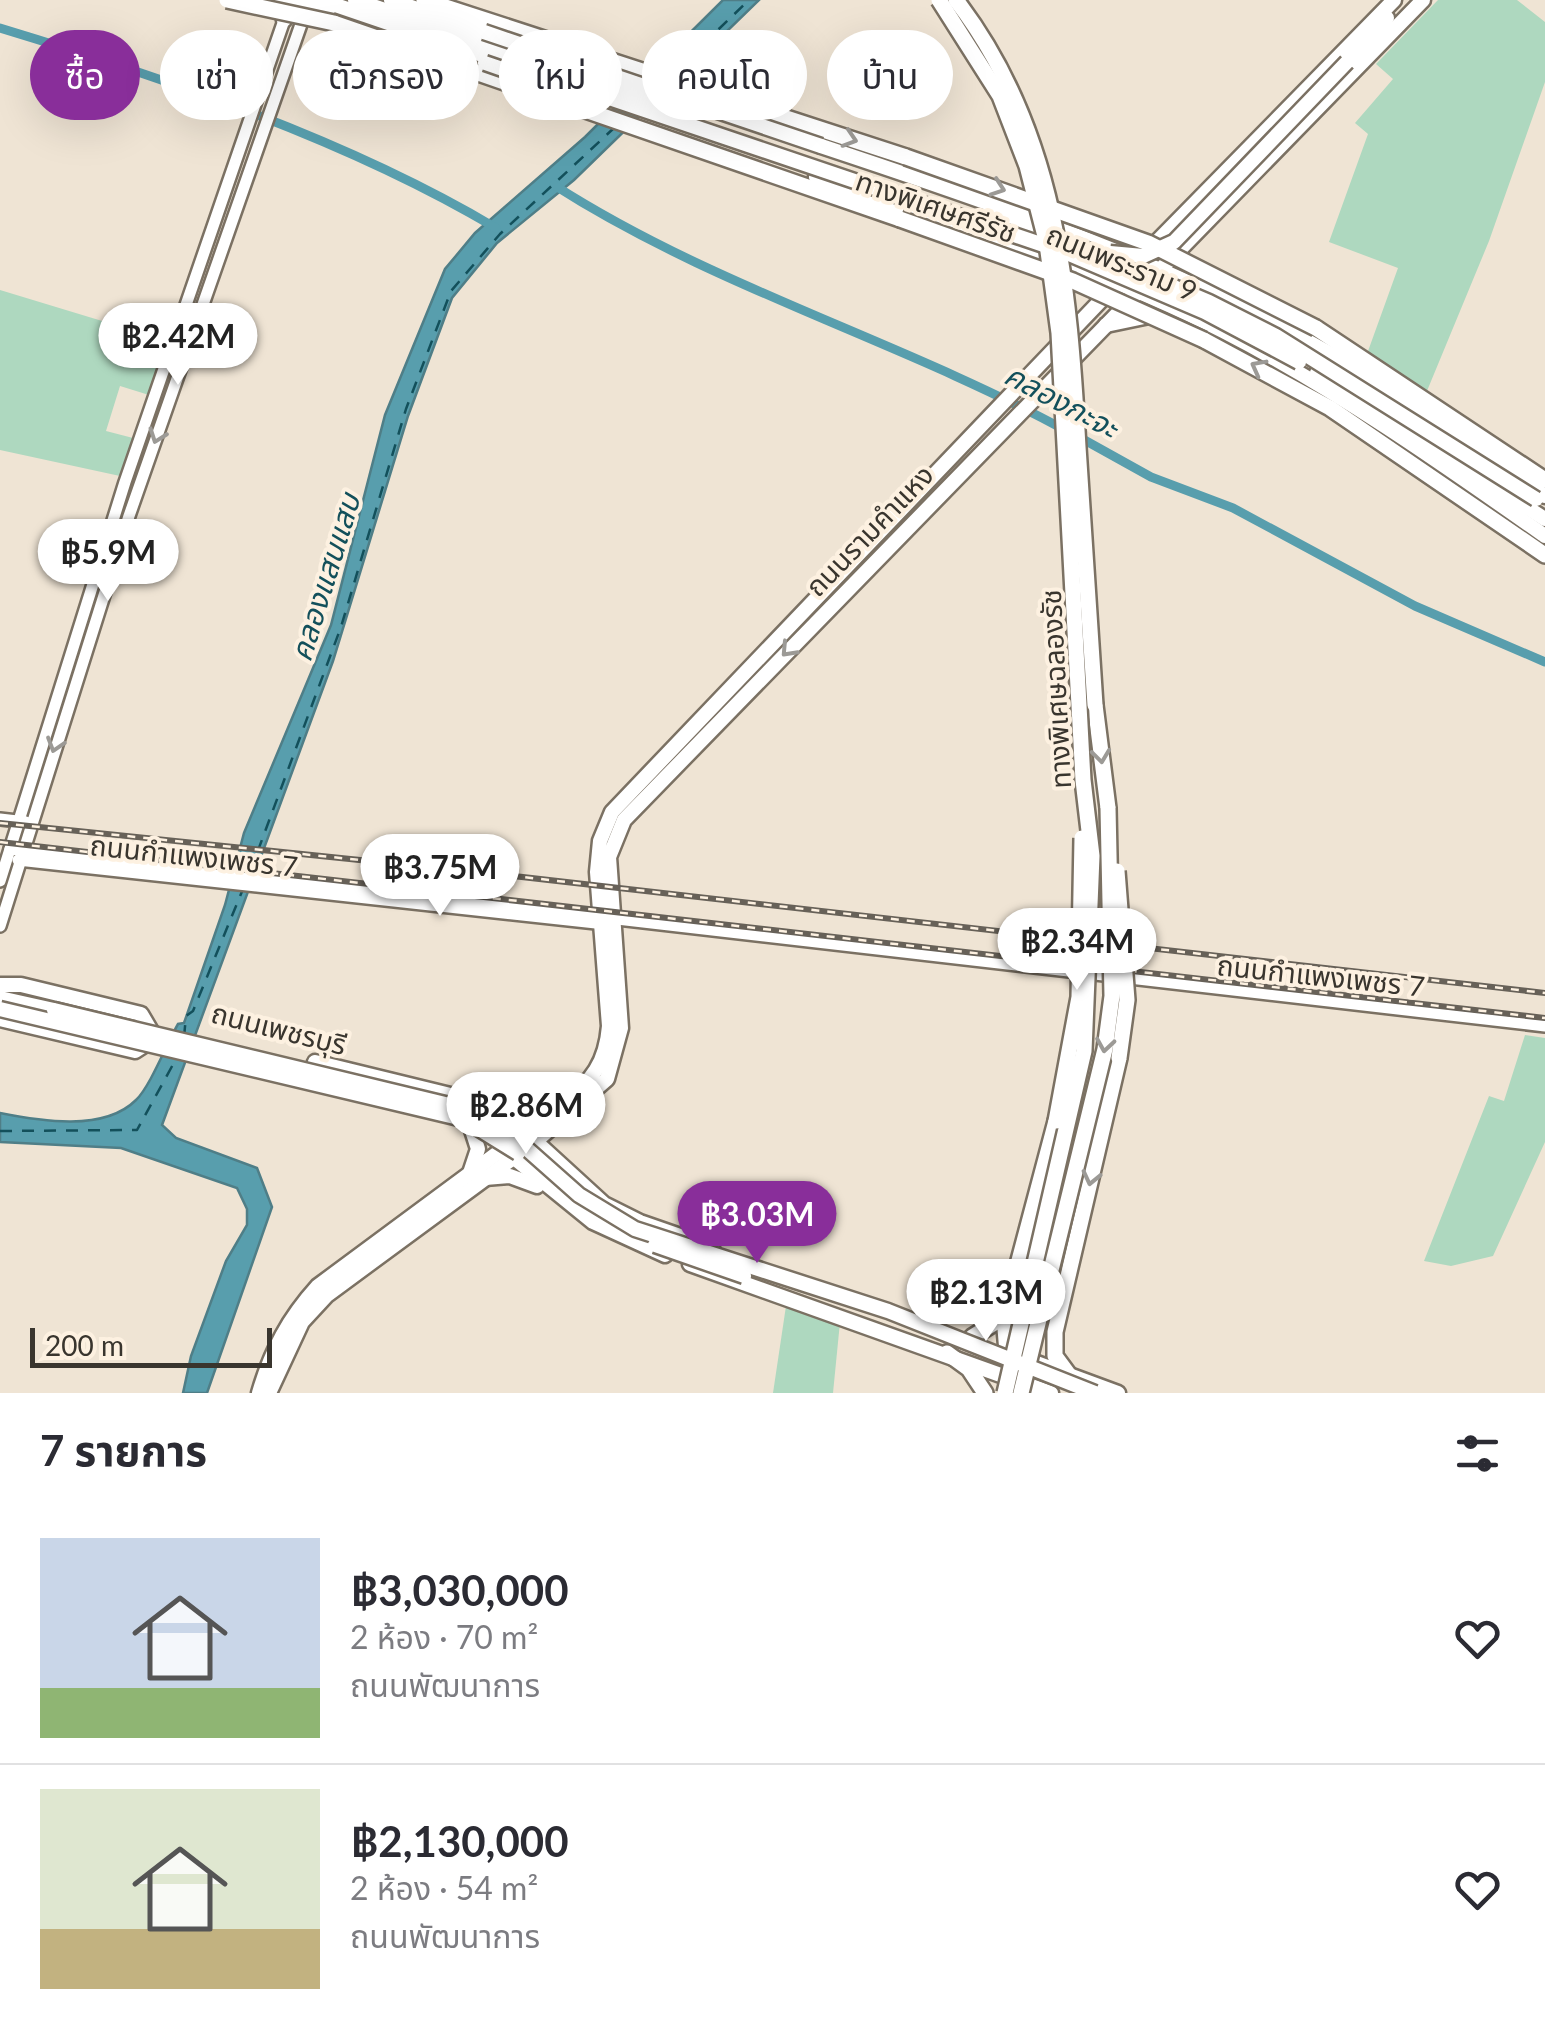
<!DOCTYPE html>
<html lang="th">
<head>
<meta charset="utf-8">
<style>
  body { margin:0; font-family:Lato,"Noto Sans Thai",sans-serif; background:#f7f7f7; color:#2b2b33; height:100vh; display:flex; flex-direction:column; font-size:38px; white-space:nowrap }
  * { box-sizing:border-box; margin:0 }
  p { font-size:32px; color:#7c7c81 }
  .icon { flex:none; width:55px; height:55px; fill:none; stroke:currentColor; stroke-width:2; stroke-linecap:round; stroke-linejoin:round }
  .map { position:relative; height:1393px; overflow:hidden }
  .panel { display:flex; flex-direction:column; background:#fff; flex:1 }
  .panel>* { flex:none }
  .hud { position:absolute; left:30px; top:30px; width:1000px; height:90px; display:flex; gap:20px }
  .scale { position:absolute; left:30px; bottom:25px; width:242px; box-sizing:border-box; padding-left:10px; border:5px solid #39352e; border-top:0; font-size:28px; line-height:35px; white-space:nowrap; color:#39352e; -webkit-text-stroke:8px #fdf1e1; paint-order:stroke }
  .price { position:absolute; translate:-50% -85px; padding:0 22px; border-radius:35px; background:#fff; color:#222; font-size:32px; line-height:65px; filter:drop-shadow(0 2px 5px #0008) }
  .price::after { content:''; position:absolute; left:50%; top:60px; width:30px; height:22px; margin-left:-15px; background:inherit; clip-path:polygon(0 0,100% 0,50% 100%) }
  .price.selected { background:#892e9a; color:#fff }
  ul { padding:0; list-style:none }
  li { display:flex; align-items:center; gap:30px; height:250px; padding:0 40px }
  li+li { border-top:2px solid #e1e1e2 }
  li span { display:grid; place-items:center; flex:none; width:280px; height:200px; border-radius:0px; color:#555 }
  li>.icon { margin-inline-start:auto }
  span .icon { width:120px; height:120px; fill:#fffc; stroke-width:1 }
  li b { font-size:42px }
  h2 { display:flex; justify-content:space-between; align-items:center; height:120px; padding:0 40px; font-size:42px }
  .tag { padding:0 35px; border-radius:45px; background:#fff; box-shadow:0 10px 40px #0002; font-size:35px; line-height:90px }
  .tag.selected { background:#892e9a; color:#fff }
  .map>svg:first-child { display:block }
  .green { fill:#aed8bf }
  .water { fill:#589ead; stroke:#4f7e87; stroke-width:2.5 }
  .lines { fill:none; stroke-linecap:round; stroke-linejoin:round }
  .canal { stroke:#589ead; stroke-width:9 }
  .ferry { stroke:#13505b; stroke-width:2.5; stroke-dasharray:12 10; stroke-linecap:butt }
  .minor-casing { stroke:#7b7163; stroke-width:16 }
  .major-casing { stroke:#7b7163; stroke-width:19 }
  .highway-casing { stroke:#7b7163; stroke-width:20 }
  .minor { stroke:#fff; stroke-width:11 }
  .major { stroke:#fff; stroke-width:14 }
  .highway { stroke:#fff; stroke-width:15 }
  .rail-casing { stroke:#676158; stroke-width:6 }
  .rail { stroke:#fdf1e1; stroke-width:2.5; stroke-dasharray:8; stroke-linecap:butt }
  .major-bridge-casing { stroke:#7b7163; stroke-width:19; stroke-linecap:butt }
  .highway-bridge-casing { stroke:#7b7163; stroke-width:20; stroke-linecap:butt }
  .major-bridge { stroke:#fff; stroke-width:14 }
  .highway-bridge { stroke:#fff; stroke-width:15 }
  .oneway { stroke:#9c9a96 }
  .labels { text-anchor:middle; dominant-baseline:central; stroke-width:8; stroke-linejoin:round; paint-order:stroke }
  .street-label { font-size:28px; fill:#39352e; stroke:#fdf1e1 }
  .water-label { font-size:30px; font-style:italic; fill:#13505b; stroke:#fdf1e1 }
</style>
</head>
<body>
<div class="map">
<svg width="1545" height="1393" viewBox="0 0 1545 1393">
  <rect width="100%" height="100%" fill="#efe4d4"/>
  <g class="green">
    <path d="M 1438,0 L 1517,0 L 1545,22 L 1545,82 L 1489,241 L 1422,403 L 1363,365 L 1398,268 L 1329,242 L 1368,134 L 1355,123 L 1393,79 L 1376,64 Z"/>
    <path d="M 0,290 L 168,341 L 149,395 L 120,386 L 106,431 L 133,438 L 120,476 L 0,450 Z"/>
    <path d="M 1525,1035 L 1545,1038 L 1545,1142 L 1493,1256 L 1451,1266 L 1424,1261 L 1489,1096 L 1504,1101 Z"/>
    <path d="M 786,1306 L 840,1322 L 833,1393 L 773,1393 Z"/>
  </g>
  <path class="water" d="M 723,0 L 759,0 L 574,180 L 497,243 L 452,298 L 408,416 L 333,661 L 162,1125 L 176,1138 L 257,1168 L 272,1207 L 207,1393 L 183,1393 L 191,1356 L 226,1261 L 247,1225 L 247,1209 L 237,1188 L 121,1148 L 0,1142 L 0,1113 C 40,1121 104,1132 136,1100 C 150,1087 167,1043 178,1024 L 184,1023 L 225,905 L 244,833 L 331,625 L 385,415 L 445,269 L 475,233 L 585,137 Z"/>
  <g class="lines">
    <g class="canal">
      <path d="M 0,28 C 165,78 348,140 496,228"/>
      <path d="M 554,185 C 713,287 899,340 1065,430"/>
      <path d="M 1079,437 L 1151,477 L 1233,508 L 1415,606 L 1545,662"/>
    </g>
    <g class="ferry">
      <path d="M 671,75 L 749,0"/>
      <path d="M 250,872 L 341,627 L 406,409 L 451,291 L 500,234 L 614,128"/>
      <path d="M 184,1037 L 186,1016 L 193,1011 L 243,889"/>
      <path d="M 0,1131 L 137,1130 L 176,1059"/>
    </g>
    <g class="minor-casing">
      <g id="minor">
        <path d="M 0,819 L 26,822"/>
        <path d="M 10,849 L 1545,1026"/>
        <path d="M 18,860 L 605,924"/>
        <path d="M 0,881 L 125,482 L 291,0"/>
        <path d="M 0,926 L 129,516 L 306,10"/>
      </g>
    </g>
    <g class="major-casing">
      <g id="major">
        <path d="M 281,0 L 284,20"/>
        <path d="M 300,0 L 328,10"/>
        <path d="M 321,0 L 512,65"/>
        <path d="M 355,0 L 516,54"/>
        <path d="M 391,0 L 484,32"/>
        <path d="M 439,16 L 473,20"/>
        <path d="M 428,43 L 468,64"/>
        <path d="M 1347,62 L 1387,18"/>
        <path d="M 821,146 C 996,204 1168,262 1329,353 C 1404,395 1474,447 1545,496"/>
        <path d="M 816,177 C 952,224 1094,265 1223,331 C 1336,389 1441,463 1545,536"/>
        <path d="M 997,218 L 1075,245"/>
        <path d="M 1146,253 L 1394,0"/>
        <path d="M 1106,325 L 1154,315"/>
        <path d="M 1317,373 L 1545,519"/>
        <path d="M 0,985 L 21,985 L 141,1014 L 151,1031 L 149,1042 L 135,1051 L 0,1019"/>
        <path d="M 0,998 L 54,1010"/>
        <path d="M 315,1062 L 479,1102 L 511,1119 L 604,1204 L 640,1222 L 712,1247"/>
        <path d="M 497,1106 L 527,1111 L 555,1106"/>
        <path d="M 508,1153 L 593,1222 L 665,1255"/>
        <path d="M 470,1173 L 478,1149 L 471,1127"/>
        <path d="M 485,1178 L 510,1176 L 537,1186"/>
        <path d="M 690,1264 L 1051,1393"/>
        <path d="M 1034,1362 L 1118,1393"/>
        <path d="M 259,1393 C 271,1351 289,1318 318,1286 L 565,1103 C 592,1080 606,1063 609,1026 L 597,872 L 600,841 L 612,812 L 1128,272"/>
        <path d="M 269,1393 L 302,1322 L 327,1295 L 535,1142 L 607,1079 L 621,1028 L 609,857 L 624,820 L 1423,0"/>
      </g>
    </g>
    <g class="highway-casing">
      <g id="highway">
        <path d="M 424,0 L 906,157"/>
        <path d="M 334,23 L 900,219"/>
        <path d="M 1316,328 L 1545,480"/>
        <path d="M 1204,340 L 1330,408 L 1545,555"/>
        <path d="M 1095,705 L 1108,808"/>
        <path d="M 972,1337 L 1004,1317"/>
        <path d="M 1007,1352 L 1004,1317 L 1056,1121"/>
        <path d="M 947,1353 L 969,1369 L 985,1393"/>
        <path d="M 1069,1375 L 1055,1356 L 1055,1332 L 1119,1058"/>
      </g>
    </g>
    <use href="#minor" class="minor"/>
    <use href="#major" class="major"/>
    <use href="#highway" class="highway"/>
    <g class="rail-casing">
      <g id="rail">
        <path d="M 0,823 L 496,874 L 1545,993"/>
        <path d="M 0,842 L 1545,1018"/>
      </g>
    </g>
    <use href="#rail" class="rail"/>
    <g class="major-bridge-casing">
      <g id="major-bridge">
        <path d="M 484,32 L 821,146"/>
        <path d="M 516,54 L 671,109"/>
        <path d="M 485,63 L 517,74"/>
        <path d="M 512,65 L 1067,253 L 1205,312 L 1299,362"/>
        <path d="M 1075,245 L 1209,302 L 1276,336 L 1536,499"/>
        <path d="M 1110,253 L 1143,256 L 1174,242 L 1347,62"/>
        <path d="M 0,1009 L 463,1119 L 518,1153"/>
        <path d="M 54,1010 L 466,1109 L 509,1133 L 579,1195 L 635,1229 L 888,1311 L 1095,1393"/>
        <path d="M 655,1245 L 744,1276"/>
      </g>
    </g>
    <g class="highway-bridge-casing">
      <g id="highway-bridge">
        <path d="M 227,0 L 334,23"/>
        <path d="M 939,0 L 1000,96 L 1027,166 L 1047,244 L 1059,333 L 1083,780 L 1092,856 L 1084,1051 L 1005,1393"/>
        <path d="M 956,0 C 1057,131 1069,288 1078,447 C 1083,533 1089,619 1095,705"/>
        <path d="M 906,157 L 1148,243 L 1316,328"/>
        <path d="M 900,219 L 1073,281 L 1204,340"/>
        <path d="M 1117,871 L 1127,1000 L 1119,1058"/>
        <path d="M 1056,1121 L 1079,997 L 1082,838"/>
        <path d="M 1021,1393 L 1105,1049 L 1112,996 L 1108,808"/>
      </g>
    </g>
    <use href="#major-bridge" class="major-bridge"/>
    <use href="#highway-bridge" class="highway-bridge"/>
  </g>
  <defs><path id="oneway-chevron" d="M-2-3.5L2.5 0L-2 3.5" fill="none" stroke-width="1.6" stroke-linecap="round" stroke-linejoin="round" transform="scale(2.5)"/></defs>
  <g class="oneway">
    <use href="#oneway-chevron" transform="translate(850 139) rotate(18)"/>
    <use href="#oneway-chevron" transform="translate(998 188) rotate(19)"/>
    <use href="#oneway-chevron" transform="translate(1258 367) rotate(-152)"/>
    <use href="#oneway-chevron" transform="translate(157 436) rotate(110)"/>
    <use href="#oneway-chevron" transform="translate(788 650) rotate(133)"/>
    <use href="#oneway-chevron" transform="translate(55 745) rotate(107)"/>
    <use href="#oneway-chevron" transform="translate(1101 756) rotate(83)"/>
    <use href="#oneway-chevron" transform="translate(1105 1045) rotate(99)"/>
    <use href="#oneway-chevron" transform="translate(1091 1178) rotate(103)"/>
  </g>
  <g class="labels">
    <g class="street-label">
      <text transform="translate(936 206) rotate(19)">ทางพิเศษศรีรัช</text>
      <text transform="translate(1122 262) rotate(22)">ถนนพระราม 9</text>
      <text transform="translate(869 530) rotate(-46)">ถนนรามคำแหง</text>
      <text transform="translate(1055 689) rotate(-93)">ทางพิเศษฉลองรัช</text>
      <text transform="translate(194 855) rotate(6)">ถนนกำแพงเพชร 7</text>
      <text transform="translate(1321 975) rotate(6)">ถนนกำแพงเพชร 7</text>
      <text transform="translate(279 1028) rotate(14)">ถนนเพชรบุรี</text>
    </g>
    <g class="water-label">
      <text transform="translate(1062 400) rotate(28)">คลองกะจะ</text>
      <text transform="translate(324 577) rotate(-73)">คลองแสนแสบ</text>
    </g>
  </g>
</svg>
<div class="scale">200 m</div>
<b class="price" style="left:178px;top:388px">฿2.42M</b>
<b class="price" style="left:108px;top:604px">฿5.9M</b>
<b class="price" style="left:440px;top:919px">฿3.75M</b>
<b class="price" style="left:1077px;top:993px">฿2.34M</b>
<b class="price" style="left:526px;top:1157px">฿2.86M</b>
<b class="price selected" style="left:757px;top:1266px">฿3.03M</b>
<b class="price" style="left:986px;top:1344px">฿2.13M</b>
<div class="hud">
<a class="tag selected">ซื้อ</a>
<a class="tag">เช่า</a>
<a class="tag">ตัวกรอง</a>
<a class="tag">ใหม่</a>
<a class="tag">คอนโด</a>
<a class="tag">บ้าน</a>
</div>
</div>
<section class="panel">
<h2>7 รายการ<svg class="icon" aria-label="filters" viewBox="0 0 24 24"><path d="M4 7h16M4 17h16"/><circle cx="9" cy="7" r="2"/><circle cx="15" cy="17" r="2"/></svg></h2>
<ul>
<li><span style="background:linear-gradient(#c9d6e8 75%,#8fb573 0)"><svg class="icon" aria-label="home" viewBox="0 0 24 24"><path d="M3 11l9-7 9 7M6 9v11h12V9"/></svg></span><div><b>฿3,030,000</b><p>2 ห้อง · 70 m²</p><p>ถนนพัฒนาการ</p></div><svg class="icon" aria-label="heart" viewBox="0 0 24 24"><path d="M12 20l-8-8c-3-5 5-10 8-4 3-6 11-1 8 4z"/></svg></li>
<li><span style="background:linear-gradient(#dfe7d0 70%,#c2b280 0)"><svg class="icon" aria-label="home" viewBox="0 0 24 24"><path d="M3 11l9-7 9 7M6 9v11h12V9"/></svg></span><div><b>฿2,130,000</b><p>2 ห้อง · 54 m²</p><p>ถนนพัฒนาการ</p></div><svg class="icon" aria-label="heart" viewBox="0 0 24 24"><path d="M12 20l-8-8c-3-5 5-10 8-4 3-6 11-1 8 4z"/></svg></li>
</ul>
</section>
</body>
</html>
